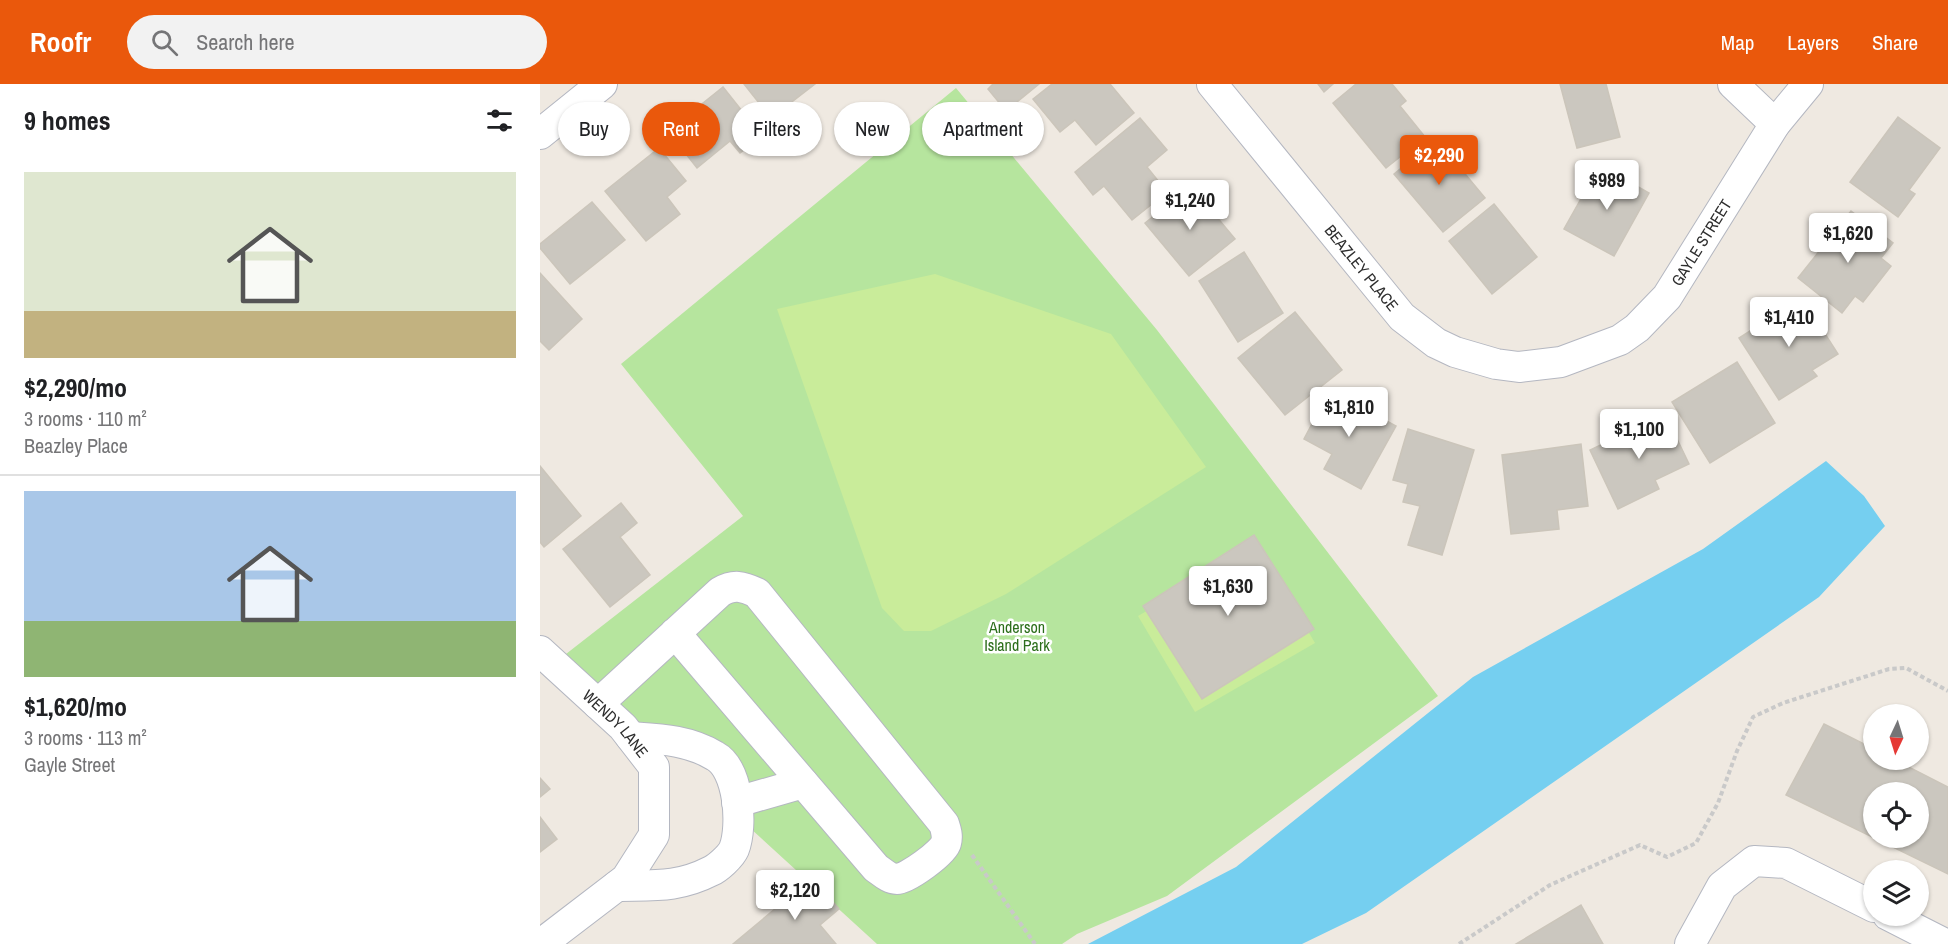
<!DOCTYPE html>
<html lang="en">
<head>
<meta charset="utf-8">
<style>
  body { margin:0; font-family:"Archivo Narrow",sans-serif; background:#f2f2f2; color:#202124; height:100vh; display:flex; flex-direction:column; font-size:22px; white-space:nowrap }
  * { box-sizing:border-box; margin:0 }
  p { font-size:20px; color:#757577 }
  .icon { flex:none; width:33px; height:33px; fill:none; stroke:currentColor; stroke-width:2; stroke-linecap:round; stroke-linejoin:round }
  .map { position:relative; flex:1; overflow:hidden }
  .details { display:flex; flex-direction:column; background:#fff; width:540px }
  .details>* { flex:none }
  .hud { position:absolute; left:18px; top:18px; width:570px; height:54px; display:flex; gap:12px }
  .needle { width:39px; rotate:184deg }
  .fabs { position:absolute; left:1323px; top:620px; display:grid; gap:12px }
  .fabs a { display:grid; place-items:center; width:66px; height:66px; border-radius:50%; background:#fff; box-shadow:0 2px 4px #0004; font-size:30px }
  .price { position:absolute; translate:-50% -51px; padding:0 14px; border-radius:6px; background:#fff; color:#222; font-size:20px; line-height:39px; filter:drop-shadow(0 2px 3px #0008) }
  .price::after { content:''; position:absolute; left:50%; top:36px; width:18px; height:14px; margin-left:-9px; background:inherit; clip-path:polygon(0 0,100% 0,50% 100%) }
  .price.selected { background:#ea580c; color:#fff }
  ul { padding:0; list-style:none }
  li { display:grid; align-content:center; gap:12px; height:318px; padding:0 24px }
  li+li { border-top:2px solid #e0e0e0 }
  li span { display:grid; place-items:center; height:186px; border-radius:0px; color:#555 }
  li>.icon { margin-inline-start:auto }
  span .icon { width:108px; height:108px; fill:#fffc; stroke-width:1 }
  li b { font-size:26px }
  h2 { display:flex; justify-content:space-between; align-items:center; height:72px; padding:0 24px; font-size:26px }
  .tag { padding:0 21px; border-radius:27px; background:#fff; box-shadow:0 2px 4px #0004; font-size:21px; line-height:54px }
  .tag.selected { background:#ea580c; color:#fff }
  header { display:flex; align-items:center; gap:36px; box-sizing:border-box; height:84px; padding:0 30px; background:#ea580c; color:#fff }
  header strong { font-size:28px }
  nav { display:flex; gap:33px; margin-inline-start:auto; font-size:21px }
  .search { width:420px; height:54px; background:#f2f2f2; display:flex; align-items:center; gap:15px; box-sizing:border-box; padding:0 21px; border-radius:33px; color:#757577; font-size:22px }
  main { display:flex; flex:1; min-height:0 }
  .map>svg:first-child { display:block }
  .green { fill:#b6e59e }
  .pitch { fill:#c9ec9a }
  .water { fill:#75cff0 }
  .building { fill:#cbc7bf; stroke:#cbc5ba; stroke-width:1.5; fill-rule:evenodd }
  .lines { fill:none; stroke-linecap:round; stroke-linejoin:round }
  .minor-casing { stroke:#b4b7c1; stroke-width:32 }
  .path { stroke:#c9c9c9; stroke-width:4; stroke-dasharray:4.5 3; stroke-linecap:butt }
  .minor { stroke:#fff; stroke-width:30 }
  .labels { text-anchor:middle; dominant-baseline:central; stroke-width:5; stroke-linejoin:round; paint-order:stroke }
  .street-label { font-size:16px; fill:#2e2e2e; stroke:#fff }
  .park-label { font-size:16px; fill:#2c6e1b; stroke:#fff }
</style>
</head>
<body>
<header>
<strong>Roofr</strong>
<div class="search"><svg class="icon" aria-label="search" viewBox="0 0 24 24"><circle cx="10" cy="10" r="6"/><path d="M15 15l6 6"/></svg>Search here</div>
<nav><a>Map</a><a>Layers</a><a>Share</a></nav>
</header>
<main>
<section class="details">
<h2>9 homes<svg class="icon" aria-label="filters" viewBox="0 0 24 24"><path d="M4 7h16M4 17h16"/><circle cx="9" cy="7" r="2"/><circle cx="15" cy="17" r="2"/></svg></h2>
<ul>
<li><span style="background:linear-gradient(#dfe7d0 75%,#c2b280 0)"><svg class="icon" aria-label="home" viewBox="0 0 24 24"><path d="M3 11l9-7 9 7M6 9v11h12V9"/></svg></span><div><b>$2,290/mo</b><p>3 rooms · 110 m²</p><p>Beazley Place</p></div></li>
<li><span style="background:linear-gradient(#a9c7e8 70%,#8fb573 0)"><svg class="icon" aria-label="home" viewBox="0 0 24 24"><path d="M3 11l9-7 9 7M6 9v11h12V9"/></svg></span><div><b>$1,620/mo</b><p>3 rooms · 113 m²</p><p>Gayle Street</p></div></li>
</ul>
</section>
<div class="map">
<svg width="1408" height="860" viewBox="0 0 1408 860">
  <rect width="100%" height="100%" fill="#efe9e1"/>
  <path class="green" d="M 416,4 L 617,246 L 898,612 L 627,812 L 537,850 L 522,860 L 337,860 L 210,744 L 202,692 L 97,643 L 26,570 L 203,432 L 81,280 Z"/>
  <g class="pitch">
    <path d="M 395,190 L 571,250 L 666,383 L 466,510 L 391,547 L 364,547 L 342,524 L 237,225 Z"/>
    <path d="M 718,462 L 775,559 L 655,628 L 598,532 Z"/>
  </g>
  <path class="water" d="M 1286,377 L 1324,412 L 1345,442 L 1279,513 L 826,829 L 762,860 L 548,860 L 696,783 L 933,593 L 1163,465 Z"/>
  <g class="building">
    <path d="M 204,0 L 275,0 L 231,34 Z"/>
    <path d="M 453,0 L 499,0 L 466,27 L 448,5 Z"/>
    <path d="M 512,0 L 570,0 L 594,29 L 556,61 L 535,36 L 520,48 L 493,15 Z"/>
    <path d="M 778,0 L 793,0 L 784,8 Z"/>
    <path d="M 816,0 L 852,0 L 866,17 L 860,22 L 885,53 L 846,84 L 793,19 Z"/>
    <path d="M 1020,0 L 1066,0 L 1080,53 L 1037,64 Z"/>
    <path d="M 183,3 L 222,52 L 200,69 L 190,57 L 157,84 L 128,47 Z"/>
    <path d="M 1358,33 L 1400,64 L 1369,106 L 1375,110 L 1358,133 L 1310,98 Z"/>
    <path d="M 600,34 L 627,66 L 607,83 L 627,108 L 592,136 L 564,102 L 553,111 L 535,88 Z"/>
    <path d="M 896,55 L 945,114 L 903,148 L 854,90 Z"/>
    <path d="M 119,64 L 146,97 L 127,113 L 140,130 L 106,157 L 65,107 Z"/>
    <path d="M 1060,81 L 1109,109 L 1074,172 L 1024,145 Z"/>
    <path d="M 651,102 L 695,155 L 649,192 L 605,139 Z"/>
    <path d="M 52,118 L 85,156 L 30,200 L 0,164 L 0,160 Z"/>
    <path d="M 954,120 L 997,173 L 952,210 L 909,157 Z"/>
    <path d="M 1311,127 L 1353,159 L 1341,174 L 1351,182 L 1323,218 L 1315,212 L 1302,229 L 1258,194 Z"/>
    <path d="M 704,168 L 743,229 L 698,258 L 659,197 Z"/>
    <path d="M 0,189 L 42,235 L 9,266 L 0,257 Z"/>
    <path d="M 1262,214 L 1298,270 L 1272,286 L 1277,292 L 1239,316 L 1199,254 Z"/>
    <path d="M 755,228 L 802,286 L 745,331 L 698,274 Z"/>
    <path d="M 1197,278 L 1235,339 L 1170,379 L 1132,318 Z"/>
    <path d="M 790,306 L 856,342 L 821,405 L 784,385 L 792,370 L 764,355 Z"/>
    <path d="M 1125,330 L 1149,380 L 1115,396 L 1119,405 L 1078,425 L 1050,366 Z"/>
    <path d="M 868,345 L 934,366 L 902,471 L 868,461 L 880,422 L 863,418 L 868,400 L 853,396 Z"/>
    <path d="M 1041,360 L 1048,422 L 1017,426 L 1019,445 L 971,450 L 962,371 Z"/>
    <path d="M 0,382 L 41,432 L 4,463 L 0,458 Z"/>
    <path d="M 81,419 L 97,439 L 80,453 L 110,491 L 70,523 L 23,465 Z"/>
    <path d="M 714,451 L 774,545 L 662,615 L 603,522 Z"/>
    <path d="M 1284,640 L 1334,665 L 1334,675 L 1353,675 L 1408,703 L 1408,790 L 1246,711 ZM 1334,708 L 1378,708 L 1378,753 L 1334,753 Z"/>
    <path d="M 0,694 L 10,705 L 0,713 Z"/>
    <path d="M 0,733 L 17,755 L 0,768 Z"/>
    <path d="M 276,798 L 299,825 L 280,841 L 296,860 L 193,860 L 253,810 L 256,815 Z"/>
    <path d="M 1041,821 L 1063,860 L 976,860 Z"/>
  </g>
  <g class="lines">
    <g class="minor-casing">
      <g id="minor">
        <path id="s1" d="M 672,0 L 862,233 L 896,259 L 915,268 L 956,280 L 979,283 L 1021,278 L 1080,256 L 1097,244 L 1127,213 L 1235,40 L 1268,0"/>
        <path d="M 1193,0 L 1235,40"/>
        <path d="M 0,50 L 62,0"/>
        <path id="s2" d="M 0,567 L 83,643 L 114,683 L 114,751 L 86,795 L 1,860"/>
        <path d="M 58,620 L 180,508 C 194,500 202,502 217,509 L 404,740 C 406,746 408,752 406,759 C 404,768 367,795 357,795 C 349,795 342,788 336,784 L 135,549"/>
        <path d="M 197,718 L 263,699"/>
        <path d="M 77,802 C 113,801 138,804 171,787 C 178,784 191,772 194,765 C 203,742 199,685 175,672 C 149,656 120,655 91,653"/>
        <path d="M 1348,831 L 1405,860"/>
        <path d="M 1150,860 L 1182,802 L 1214,777 L 1246,779 L 1334,823"/>
      </g>
    </g>
    <g class="path">
      <path d="M 432,771 L 495,860"/>
      <path d="M 919,860 L 1010,801 L 1100,761 L 1127,773 L 1156,759 L 1178,719 L 1197,667 L 1213,633 L 1243,619 L 1349,585 L 1366,584 L 1408,607"/>
    </g>
    <use href="#minor" class="minor"/>
  </g>
  <g class="labels">
    <g class="street-label">
      <text stroke="none"><textPath href="#s1" startOffset="664">GAYLE STREET</textPath></text>
      <text stroke="none"><textPath href="#s1" startOffset="237">BEAZLEY PLACE</textPath></text>
      <text stroke="none"><textPath href="#s2" startOffset="105">WENDY LANE</textPath></text>
    </g>
    <g class="park-label">
      <text x="477" y="543">Anderson<tspan x="477" dy="18">Island Park</tspan></text>
    </g>
  </g>
</svg>
<div class="fabs">
<a><svg class="needle" viewBox="-14 -14 28 28"><path d="M0-13l5 13h-10z" fill="#e53935"/><path d="M0 13l5-13h-10z" fill="#757577"/></svg></a>
<a><svg class="icon" aria-label="locate" viewBox="0 0 24 24"><circle cx="12" cy="12" r="6"/><path d="M12 2v4M12 18v4M2 12h4M18 12h4"/></svg></a>
<a><svg class="icon" aria-label="layers" viewBox="0 0 24 24"><path d="M12 4l9 5-9 5-9-5zM3 14l9 5 9-5"/></svg></a>
</div>
<b class="price selected" style="left:899px;top:102px">$2,290</b>
<b class="price" style="left:1067px;top:127px">$989</b>
<b class="price" style="left:650px;top:147px">$1,240</b>
<b class="price" style="left:1308px;top:180px">$1,620</b>
<b class="price" style="left:1249px;top:264px">$1,410</b>
<b class="price" style="left:809px;top:354px">$1,810</b>
<b class="price" style="left:1099px;top:376px">$1,100</b>
<b class="price" style="left:688px;top:533px">$1,630</b>
<b class="price" style="left:255px;top:837px">$2,120</b>
<div class="hud">
<a class="tag">Buy</a>
<a class="tag selected">Rent</a>
<a class="tag">Filters</a>
<a class="tag">New</a>
<a class="tag">Apartment</a>
</div>
</div>
</main>
</body>
</html>
